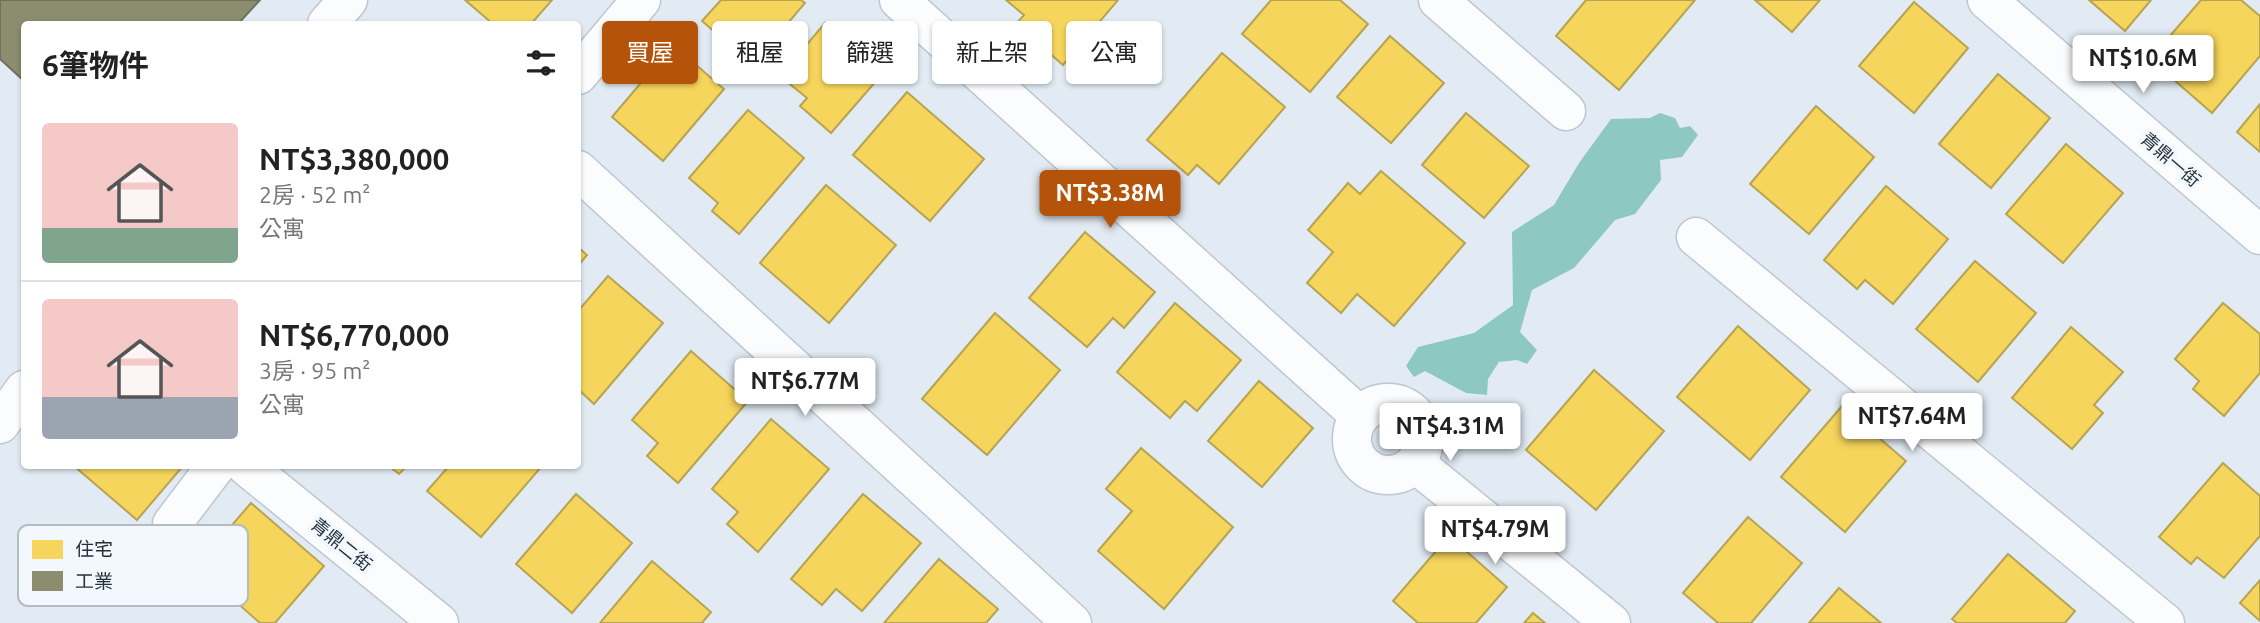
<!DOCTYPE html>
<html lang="zh-TW">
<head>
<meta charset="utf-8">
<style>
  body { margin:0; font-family:Ubuntu,"Noto Sans TC",sans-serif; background:#f6f6f6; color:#222; height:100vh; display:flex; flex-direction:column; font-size:26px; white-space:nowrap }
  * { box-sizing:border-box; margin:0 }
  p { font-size:23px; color:#767676 }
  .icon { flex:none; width:38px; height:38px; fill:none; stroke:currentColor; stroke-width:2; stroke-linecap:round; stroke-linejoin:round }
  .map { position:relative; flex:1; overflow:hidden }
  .panel { position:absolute; left:21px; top:21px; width:560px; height:448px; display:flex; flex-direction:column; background:#fff; border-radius:7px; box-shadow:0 2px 5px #0004 }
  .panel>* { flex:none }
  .guide { position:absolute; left:602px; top:21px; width:665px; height:63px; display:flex; gap:14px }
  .price { position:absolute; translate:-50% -60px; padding:0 16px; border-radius:7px; background:#fff; color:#222; font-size:23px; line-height:46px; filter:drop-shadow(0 2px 4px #0008) }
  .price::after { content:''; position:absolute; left:50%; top:42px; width:21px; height:16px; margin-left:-10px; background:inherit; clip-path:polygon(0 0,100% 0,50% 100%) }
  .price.selected { background:#b45309; color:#fff }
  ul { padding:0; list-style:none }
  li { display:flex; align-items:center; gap:21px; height:175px; padding:0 21px }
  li+li { border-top:2px solid #e0e0e0 }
  li span { display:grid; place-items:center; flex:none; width:196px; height:140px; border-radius:7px; color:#555 }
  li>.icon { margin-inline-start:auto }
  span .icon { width:84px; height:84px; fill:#fffc; stroke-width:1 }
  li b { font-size:30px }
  h2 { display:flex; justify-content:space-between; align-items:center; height:84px; padding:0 21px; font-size:30px }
  .chip { padding:0 24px; border-radius:7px; background:#fff; box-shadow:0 2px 5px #0004; font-size:24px; line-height:63px }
  .chip.selected { background:#b45309; color:#fff }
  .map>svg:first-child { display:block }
  .water { fill:#8dc9c1 }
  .homes { fill:#f6d55c; stroke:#b7a452; stroke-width:2 }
  .industry { fill:#8c8c6e; stroke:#6d705e; stroke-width:2 }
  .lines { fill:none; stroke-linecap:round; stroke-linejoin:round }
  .minor-casing { stroke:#bec7d0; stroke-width:41 }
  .minor { stroke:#fbfcfd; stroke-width:38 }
  .labels { text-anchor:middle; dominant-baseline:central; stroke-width:7; stroke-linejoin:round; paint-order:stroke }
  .street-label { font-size:18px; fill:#25303a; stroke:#f2f8fd }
  .key { fill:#f2f8fd; stroke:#b4bcc2; stroke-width:2 }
  .key-label { font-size:19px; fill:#25303a }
</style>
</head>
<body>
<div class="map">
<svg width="2260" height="623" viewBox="0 0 2260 623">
  <rect width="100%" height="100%" fill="#e2ebf4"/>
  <path class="water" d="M 1660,113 L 1675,118 L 1680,128 L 1690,126 L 1698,135 L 1682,157 L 1660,160 L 1661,180 L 1635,214 L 1615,220 L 1574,268 L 1532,290 L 1520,332 L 1537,350 L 1527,364 L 1517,360 L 1499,362 L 1488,379 L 1487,395 L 1466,393 L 1425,371 L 1414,377 L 1406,366 L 1418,347 L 1474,333 L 1513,305 L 1512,232 L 1554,205 L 1579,163 L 1611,119 L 1650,118 Z"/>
  <g class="homes">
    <path d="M 465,0 L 552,0 L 531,24 L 493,24 Z"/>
    <path d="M 721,0 L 801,0 L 805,3 L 760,56 L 738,37 L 731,46 L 702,21 Z"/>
    <path d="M 1006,0 L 1118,0 L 1063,65 L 1016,24 L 1024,15 Z"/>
    <path d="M 1271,0 L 1340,0 L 1368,24 L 1310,92 L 1242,34 Z"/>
    <path d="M 1586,0 L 1695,0 L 1619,90 L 1556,36 Z"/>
    <path d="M 1755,0 L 1820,0 L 1792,32 Z"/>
    <path d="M 2089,0 L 2151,0 L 2125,31 Z"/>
    <path d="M 2201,0 L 2241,0 L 2260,16 L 2260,56 L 2212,113 L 2150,59 Z"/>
    <path d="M 1914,2 L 1968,48 L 1914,113 L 1859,66 Z"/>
    <path d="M 825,23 L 883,73 L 831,133 L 800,106 L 807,98 L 780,76 Z"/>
    <path d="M 1390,36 L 1444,83 L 1391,143 L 1337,97 Z"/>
    <path d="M 673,45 L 724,89 L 663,161 L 612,117 Z"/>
    <path d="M 1222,53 L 1285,107 L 1219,184 L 1197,165 L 1188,175 L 1147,140 Z"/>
    <path d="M 1998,74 L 2050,118 L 1991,188 L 1939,144 Z"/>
    <path d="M 907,92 L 984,159 L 930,221 L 853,155 Z"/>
    <path d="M 2260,104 L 2260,152 L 2237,132 Z"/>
    <path d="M 1816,106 L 1874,157 L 1809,234 L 1750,184 Z"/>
    <path d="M 748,110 L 804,158 L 739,234 L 712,211 L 718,203 L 689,178 Z"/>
    <path d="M 1466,113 L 1529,166 L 1484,218 L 1422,165 Z"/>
    <path d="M 2066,144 L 2123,193 L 2063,263 L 2006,214 Z"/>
    <path d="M 1381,171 L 1465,243 L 1394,326 L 1357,294 L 1341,313 L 1307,283 L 1333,252 L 1308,230 L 1348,183 L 1360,194 Z"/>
    <path d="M 826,185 L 896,245 L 829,323 L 760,263 Z"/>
    <path d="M 1886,186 L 1948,239 L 1893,304 L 1865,280 L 1857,289 L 1824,260 Z"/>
    <path d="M 1085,232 L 1155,292 L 1124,328 L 1113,318 L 1087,347 L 1029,298 Z"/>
    <path d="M 578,247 L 587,255 L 578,266 Z"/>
    <path d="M 1975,261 L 2036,313 L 1978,382 L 1916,329 Z"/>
    <path d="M 608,276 L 663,323 L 594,404 L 578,389 L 578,311 Z"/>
    <path d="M 1175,303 L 1241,360 L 1197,411 L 1185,401 L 1170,418 L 1117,372 Z"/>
    <path d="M 2223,303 L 2260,334 L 2260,373 L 2224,416 L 2193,389 L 2199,381 L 2175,359 Z"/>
    <path d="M 995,313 L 1060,370 L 987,455 L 922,399 Z"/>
    <path d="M 1738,326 L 1810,390 L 1750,460 L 1677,397 Z"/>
    <path d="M 2071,327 L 2123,372 L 2094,405 L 2103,413 L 2072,449 L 2012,398 Z"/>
    <path d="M 691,351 L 748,401 L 678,483 L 647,456 L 658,443 L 632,420 Z"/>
    <path d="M 1594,370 L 1664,431 L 1596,510 L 1526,450 Z"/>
    <path d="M 1259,381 L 1313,428 L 1262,487 L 1208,441 Z"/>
    <path d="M 1842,406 L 1906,461 L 1845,532 L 1781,477 Z"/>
    <path d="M 771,419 L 829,469 L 758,552 L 727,524 L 738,512 L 712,489 Z"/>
    <path d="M 1141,448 L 1233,527 L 1164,609 L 1098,551 L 1132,511 L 1106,489 Z"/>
    <path d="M 2223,463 L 2260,496 L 2260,536 L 2224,578 L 2197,557 L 2191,564 L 2159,537 Z"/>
    <path d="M 74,466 L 183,466 L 137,520 Z"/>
    <path d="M 389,466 L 407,466 L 399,474 Z"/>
    <path d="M 449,466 L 542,466 L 481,537 L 427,491 Z"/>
    <path d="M 576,494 L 632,543 L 572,613 L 516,564 Z"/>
    <path d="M 863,494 L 921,543 L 862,611 L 836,589 L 822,605 L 791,579 Z"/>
    <path d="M 251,503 L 324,566 L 275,623 L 260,623 L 196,567 Z"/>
    <path d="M 1748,517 L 1802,563 L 1751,623 L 1718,623 L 1683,593 Z"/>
    <path d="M 1449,536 L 1507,587 L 1476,623 L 1418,623 L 1393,601 Z"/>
    <path d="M 2008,554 L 2075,611 L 2065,623 L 1957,623 L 1952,619 Z"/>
    <path d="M 939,559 L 998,609 L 986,623 L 884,623 Z"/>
    <path d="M 652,561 L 711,612 L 702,623 L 600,623 Z"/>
    <path d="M 2260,580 L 2260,621 L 2240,603 Z"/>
    <path d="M 1839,588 L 1881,623 L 1809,623 Z"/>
    <path d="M 1533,613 L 1545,623 L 1524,623 Z"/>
  </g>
  <path class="industry" d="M 0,0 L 260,0 L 238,24 L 24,24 L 24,81 L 0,59 Z"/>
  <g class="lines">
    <g class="minor-casing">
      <g id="minor">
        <path d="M 899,0 L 1360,416"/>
        <path d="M 1438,0 L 1566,111"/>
        <path d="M 1987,0 L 2260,235"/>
        <path d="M 327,24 L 348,0"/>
        <path d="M 578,75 L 641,0"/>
        <path d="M 578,170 L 1072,623"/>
        <path d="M 1696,237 L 2165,623"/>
        <circle cx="1388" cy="439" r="36"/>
        <path d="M 0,424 L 24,390"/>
        <path d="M 1416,464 L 1611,623"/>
        <path d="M 246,466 L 439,623"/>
        <path d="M 172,524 L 216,466"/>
      </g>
    </g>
    <use href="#minor" class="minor"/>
  </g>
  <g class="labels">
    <g class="street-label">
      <text transform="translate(2171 159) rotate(41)">青鼎一街</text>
      <text transform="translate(342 544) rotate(39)">青鼎二街</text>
    </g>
  </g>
  <rect x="18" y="525" width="230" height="81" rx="10" class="key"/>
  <rect x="32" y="540" width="31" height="19" fill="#f6d55c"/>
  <rect x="32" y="571" width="31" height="20" fill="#8c8c6e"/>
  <g class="key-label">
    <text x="75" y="556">住宅</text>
    <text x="75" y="588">工業</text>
  </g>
</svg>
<b class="price" style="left:2143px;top:95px">NT$10.6M</b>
<b class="price selected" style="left:1110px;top:230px">NT$3.38M</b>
<b class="price" style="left:805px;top:418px">NT$6.77M</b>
<b class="price" style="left:1912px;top:453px">NT$7.64M</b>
<b class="price" style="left:1450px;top:463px">NT$4.31M</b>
<b class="price" style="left:1495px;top:566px">NT$4.79M</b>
<div class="guide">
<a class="chip selected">買屋</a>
<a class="chip">租屋</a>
<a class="chip">篩選</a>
<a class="chip">新上架</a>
<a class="chip">公寓</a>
</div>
<section class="panel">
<h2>6筆物件<svg class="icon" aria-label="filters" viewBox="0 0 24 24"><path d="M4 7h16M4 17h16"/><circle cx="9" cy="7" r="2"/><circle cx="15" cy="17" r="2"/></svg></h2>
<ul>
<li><span style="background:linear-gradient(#f6c9c9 75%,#7fa58c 0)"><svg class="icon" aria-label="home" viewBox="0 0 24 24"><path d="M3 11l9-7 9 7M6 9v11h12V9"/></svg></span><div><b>NT$3,380,000</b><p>2房 · 52 m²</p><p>公寓</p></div></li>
<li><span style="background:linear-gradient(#f6c9c9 70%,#9aa5b1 0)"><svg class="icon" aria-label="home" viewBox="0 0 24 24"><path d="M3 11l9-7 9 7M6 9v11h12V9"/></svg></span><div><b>NT$6,770,000</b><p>3房 · 95 m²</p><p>公寓</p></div></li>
</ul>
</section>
</div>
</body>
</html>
